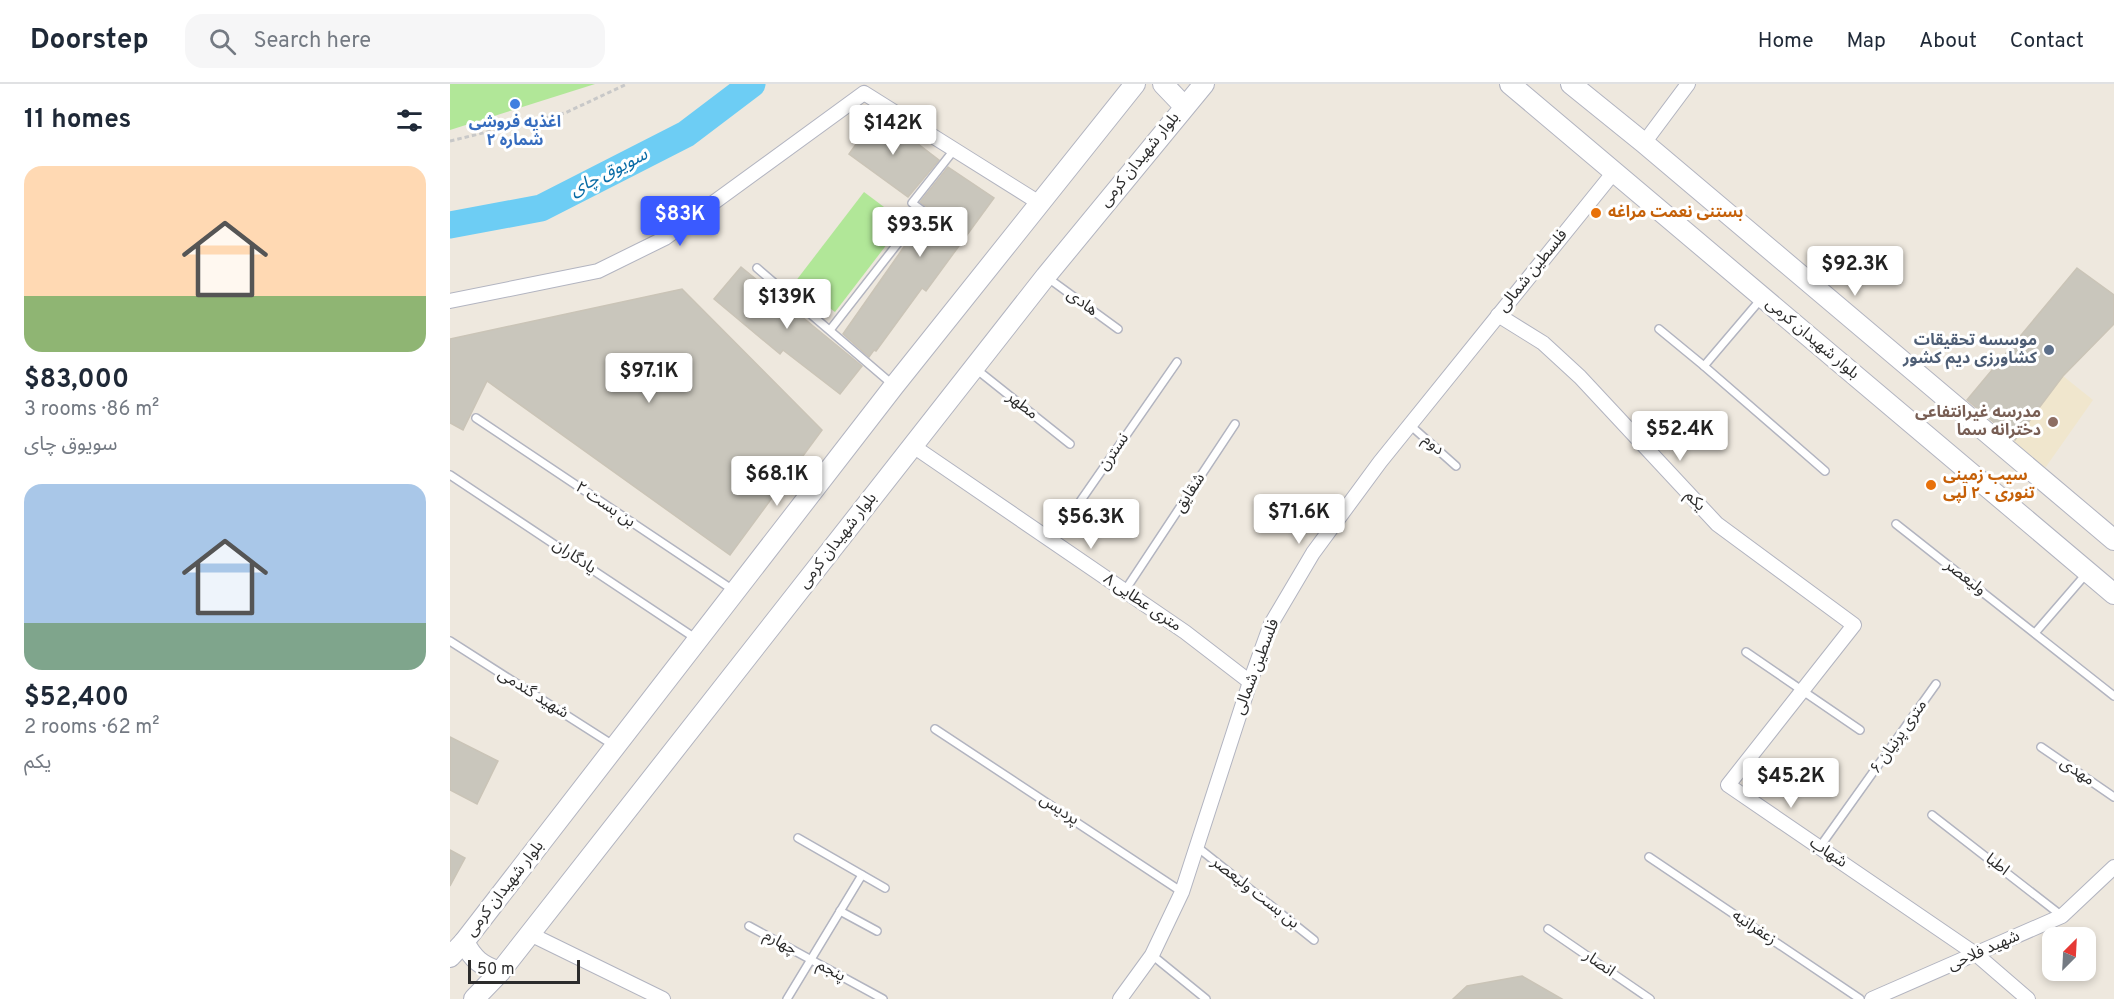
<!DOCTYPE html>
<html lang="en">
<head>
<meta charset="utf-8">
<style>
  body { margin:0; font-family:Overpass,"Noto Sans Arabic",sans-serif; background:#f6f6f7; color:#1f2937; height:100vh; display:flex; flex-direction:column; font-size:22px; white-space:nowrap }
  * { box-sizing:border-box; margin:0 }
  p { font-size:20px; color:#747a83 }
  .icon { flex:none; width:33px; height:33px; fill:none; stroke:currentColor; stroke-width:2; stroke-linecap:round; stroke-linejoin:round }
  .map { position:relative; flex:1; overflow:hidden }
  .side { display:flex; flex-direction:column; background:#fff; width:450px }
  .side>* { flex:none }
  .needle { width:39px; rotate:24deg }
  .buttons { position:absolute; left:1592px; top:843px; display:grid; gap:12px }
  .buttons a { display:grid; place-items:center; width:54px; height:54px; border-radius:12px; background:#fff; box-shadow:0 3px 9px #0003; font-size:30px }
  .scale { position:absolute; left:18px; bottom:15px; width:112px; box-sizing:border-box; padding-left:6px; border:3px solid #2c2c2c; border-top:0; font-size:16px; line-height:21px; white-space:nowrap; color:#2c2c2c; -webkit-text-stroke:4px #fff; paint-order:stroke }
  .price { position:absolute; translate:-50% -51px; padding:0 14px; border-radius:6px; background:#fff; color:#222; font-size:20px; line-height:39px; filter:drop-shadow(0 2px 3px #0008) }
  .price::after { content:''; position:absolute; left:50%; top:36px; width:18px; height:14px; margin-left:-9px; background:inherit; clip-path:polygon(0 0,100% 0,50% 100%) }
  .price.on { background:#3a5aff; color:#fff }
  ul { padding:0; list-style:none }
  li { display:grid; align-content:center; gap:12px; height:318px; padding:0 24px }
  li span { display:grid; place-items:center; height:186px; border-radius:18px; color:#555 }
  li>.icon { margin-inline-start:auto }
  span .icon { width:108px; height:108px; fill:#fffc; stroke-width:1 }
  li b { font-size:26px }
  h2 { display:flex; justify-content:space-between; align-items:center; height:72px; padding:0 24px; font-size:26px }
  header { display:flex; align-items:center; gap:36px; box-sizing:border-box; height:84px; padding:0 30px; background:#fff; border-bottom:2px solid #e0e1e3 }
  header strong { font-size:28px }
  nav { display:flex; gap:33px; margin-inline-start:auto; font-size:21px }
  .search { width:420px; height:54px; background:#f6f6f7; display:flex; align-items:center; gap:15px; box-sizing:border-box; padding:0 21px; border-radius:18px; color:#747a83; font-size:22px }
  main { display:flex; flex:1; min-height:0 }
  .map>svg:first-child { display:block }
  .education { fill:#f0e6cd }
  .green { fill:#b1e798 }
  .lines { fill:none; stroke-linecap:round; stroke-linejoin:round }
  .river { stroke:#6dcdf4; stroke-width:27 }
  .building { fill:#c9c6bc; stroke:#cac4b7; stroke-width:1.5 }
  .lane-casing { stroke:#b2b4c0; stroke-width:10 }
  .street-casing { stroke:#b2b4c0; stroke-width:16 }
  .secondary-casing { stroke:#b2b4c0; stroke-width:22 }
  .path { stroke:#c8c8c8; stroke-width:3; stroke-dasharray:4.5 3; stroke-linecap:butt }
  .lane { stroke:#fff; stroke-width:7 }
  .street { stroke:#fff; stroke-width:14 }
  .secondary { stroke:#fff; stroke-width:20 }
  .shop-dot { fill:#3f7fe0; stroke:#fff; stroke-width:2 }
  .food-dot { fill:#e8710a; stroke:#fff; stroke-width:2 }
  .service-dot { fill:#5c6f8a; stroke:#fff; stroke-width:2 }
  .education-dot { fill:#8d6e63; stroke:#fff; stroke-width:2 }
  .labels { text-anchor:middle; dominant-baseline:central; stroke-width:6; stroke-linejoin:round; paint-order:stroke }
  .shop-label { font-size:16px; font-weight:bold; fill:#366cbe; stroke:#fff }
  .street-label { font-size:16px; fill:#2c2c2c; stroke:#fff }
  .food-label { font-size:16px; font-weight:bold; fill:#c56008; stroke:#fff; text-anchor:start }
  .service-label { font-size:16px; font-weight:bold; fill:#4e5e75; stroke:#fff; text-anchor:end }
  .education-label { font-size:16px; font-weight:bold; fill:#785e54; stroke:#fff; text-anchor:end }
  .water-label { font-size:18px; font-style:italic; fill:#086ba5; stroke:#fff }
</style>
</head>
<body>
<header>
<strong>Doorstep</strong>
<div class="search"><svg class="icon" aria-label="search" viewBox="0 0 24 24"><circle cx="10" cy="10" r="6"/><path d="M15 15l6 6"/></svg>Search here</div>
<nav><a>Home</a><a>Map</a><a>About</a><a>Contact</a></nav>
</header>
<main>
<section class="side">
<h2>11 homes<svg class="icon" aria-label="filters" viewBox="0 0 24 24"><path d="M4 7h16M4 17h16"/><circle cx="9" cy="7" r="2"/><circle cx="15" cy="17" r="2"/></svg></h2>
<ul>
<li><span style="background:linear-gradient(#ffd9b3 70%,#8fb573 0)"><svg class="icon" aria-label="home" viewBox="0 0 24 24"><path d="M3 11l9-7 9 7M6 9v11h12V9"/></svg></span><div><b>$83,000</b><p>3 rooms · 86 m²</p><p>سویوق چای</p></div></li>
<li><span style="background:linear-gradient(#a9c7e8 75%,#7fa58c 0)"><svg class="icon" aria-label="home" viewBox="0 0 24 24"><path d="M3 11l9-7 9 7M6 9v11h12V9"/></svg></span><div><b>$52,400</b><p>2 rooms · 62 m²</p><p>یکم</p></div></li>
</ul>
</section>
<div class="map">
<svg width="1664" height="915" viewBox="0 0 1664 915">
  <rect width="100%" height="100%" fill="#eee8de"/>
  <path class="education" d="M 1613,292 L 1643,316 L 1593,387 L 1562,360 Z"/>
  <g class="green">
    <path d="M 0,0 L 145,0 L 0,46 Z"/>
    <path d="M 414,108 L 454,138 L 385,228 L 345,198 Z"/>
  </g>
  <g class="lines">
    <path class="river" d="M 0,141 L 91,124 L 236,50 L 302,0"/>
  </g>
  <g class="building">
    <path d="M 428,29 L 489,76 L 458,113 L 399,70 Z"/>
    <path d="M 498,83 L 544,114 L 476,207 L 472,204 L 426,267 L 424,266 L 419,273 L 393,250 L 477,130 L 480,125 L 470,118 Z"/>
    <path d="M 291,183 L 412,282 L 390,310 L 333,266 L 330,270 L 264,215 Z"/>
    <path d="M 1627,184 L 1664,211 L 1664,240 L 1613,292 L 1565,356 L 1517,316 Z"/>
    <path d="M 232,205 L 372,346 L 280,471 L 37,297 L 13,346 L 0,339 L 0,255 Z"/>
    <path d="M 0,653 L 48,677 L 27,720 L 0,706 Z"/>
    <path d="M 0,766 L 15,774 L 0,802 Z"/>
    <path d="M 1072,892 L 1112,915 L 1003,915 L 1017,902 Z"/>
  </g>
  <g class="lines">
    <g class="lane-casing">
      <g id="lane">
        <path d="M 307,184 L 442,300"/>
        <path d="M 598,194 L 668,245"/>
        <path d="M 1311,215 L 1254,282 L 1375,387"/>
        <path d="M 1209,245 L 1254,282"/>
        <path d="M 380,246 L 473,127 L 462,119 L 504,66"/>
        <path d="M 526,285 L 620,360"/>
        <path d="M 26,334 L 283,506"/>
        <path d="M 960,341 L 1006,382"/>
        <path d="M 0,391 L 245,554"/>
        <path d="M 1446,440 L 1664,612"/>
        <path d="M 602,458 L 727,278"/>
        <path d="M 674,508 L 785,340"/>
        <path d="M 1585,549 L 1636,490"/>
        <path d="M 0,557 L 163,661"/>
        <path d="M 1296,568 L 1410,646"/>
        <path d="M 485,645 L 732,808"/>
        <path d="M 1591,663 L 1664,713"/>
        <path d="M 1482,731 L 1612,832"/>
        <path d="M 348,754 L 435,804"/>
        <path d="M 746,762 L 864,856"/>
        <path d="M 1369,764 L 1486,600"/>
        <path d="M 1199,773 L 1410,915"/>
        <path d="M 390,827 L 427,847"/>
        <path d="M 299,842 L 433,915"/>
        <path d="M 1098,845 L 1200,915"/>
        <path d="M 702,871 L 756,915"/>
        <path d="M 337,915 L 412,791"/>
      </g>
    </g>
    <g class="street-casing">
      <g id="street">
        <path d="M 1194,59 L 1238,0"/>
        <path d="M 0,217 L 148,187 L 215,154 L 414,9 L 591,120"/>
        <path d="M 1048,231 L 1093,259 L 1130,293 L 1267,440 L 1404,541 L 1278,701 L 1527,871 L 1578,915"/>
        <path d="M 463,362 L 735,548 L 800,598"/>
        <path d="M 80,850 L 213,915"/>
        <path d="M 670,915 L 702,871 L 732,808 L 800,598 L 821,540 L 863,469 L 930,378 L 1164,88"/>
        <path d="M 1422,915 L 1612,832 L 1664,783"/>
      </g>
    </g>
    <g class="secondary-casing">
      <g id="secondary">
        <path d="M 713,0 L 734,22"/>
        <path d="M 1060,0 L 1664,510"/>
        <path d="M 1121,0 L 1194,59 L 1664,456"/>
        <path d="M 14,858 C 23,875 31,882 50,888"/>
        <path d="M 0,873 L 14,858 L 444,302 L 685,0"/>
        <path d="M 24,915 L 50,888 L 596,192 L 754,0"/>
      </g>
    </g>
    <path class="path" d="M 0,57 L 115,29 L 177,0"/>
    <use href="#lane" class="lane"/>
    <use href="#street" class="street"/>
    <use href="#secondary" class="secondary"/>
  </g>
  <circle class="shop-dot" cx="65" cy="20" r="6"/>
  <g class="food-dot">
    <circle cx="1146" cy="129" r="6"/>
    <circle cx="1481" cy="401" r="6"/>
  </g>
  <circle class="service-dot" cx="1599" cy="266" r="6"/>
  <circle class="education-dot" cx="1603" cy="338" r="6"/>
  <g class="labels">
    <g class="shop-label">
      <text x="65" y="39">اغذیه فروشی<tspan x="65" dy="18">شماره ۲</tspan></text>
    </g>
    <g class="street-label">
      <text transform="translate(690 76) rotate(-51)">بلوار شهیدان کرمی</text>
      <text transform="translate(1083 187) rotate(-51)">فلسطین شمالی</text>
      <text transform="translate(632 219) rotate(36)">هادی</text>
      <text transform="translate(1362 255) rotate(40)">بلوار شهیدان کرمی</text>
      <text transform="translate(572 322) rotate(38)">مطهر</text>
      <text transform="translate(983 361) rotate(41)">دوم</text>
      <text transform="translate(664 368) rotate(-55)">نسترن</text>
      <text transform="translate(740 409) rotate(-57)">شقایق</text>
      <text transform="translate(1245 417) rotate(47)">یکم</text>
      <text transform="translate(155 421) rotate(34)">بن بست ۲</text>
      <text transform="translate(388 457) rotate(-52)">بلوار شهیدان کرمی</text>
      <text transform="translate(124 473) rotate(34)">یادگاران</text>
      <text transform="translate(1515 494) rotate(38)">ولیعصر</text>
      <text transform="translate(692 519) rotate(34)">۸ متری عطایی</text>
      <text transform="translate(807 583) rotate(-69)">فلسطین شمالی</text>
      <text transform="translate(83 610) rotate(32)">شهید گندمی</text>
      <text transform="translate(1449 653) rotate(-55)">۶ متری پرنیان</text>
      <text transform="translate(1627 688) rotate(34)">مهدی</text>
      <text transform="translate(609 726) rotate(33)">پردیس</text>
      <text transform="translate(1378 769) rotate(34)">شهاب</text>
      <text transform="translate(1547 781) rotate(38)">اطبا</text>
      <text transform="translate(55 805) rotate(-52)">بلوار شهیدان کرمی</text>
      <text transform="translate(805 809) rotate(38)">بن بست ولیعصر</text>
      <text transform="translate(1304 844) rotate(34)">زعفرانیه</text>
      <text transform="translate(330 859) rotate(29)">چهارم</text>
      <text transform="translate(1534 867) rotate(-24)">شهید فلاحی</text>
      <text transform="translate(1149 880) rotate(35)">انصار</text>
      <text transform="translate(381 887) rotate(28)">پنجم</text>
    </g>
    <g class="food-label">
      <text x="1158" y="129">بستنی نعمت مراغه</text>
      <text x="1493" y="392">سیب زمینی<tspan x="1493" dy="18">تنوری - ۲ لپی</tspan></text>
    </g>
    <g class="service-label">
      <text x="1587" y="257">موسسه تحقیقات<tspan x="1587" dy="18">کشاورزی دیم کشور</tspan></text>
    </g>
    <g class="education-label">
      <text x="1591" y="329">مدرسه غیرانتفاعی<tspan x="1591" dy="18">دخترانه سما</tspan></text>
    </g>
    <g class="water-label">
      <text transform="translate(159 89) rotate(-27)">سویوق چای</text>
    </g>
  </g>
</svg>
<div class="buttons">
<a><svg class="needle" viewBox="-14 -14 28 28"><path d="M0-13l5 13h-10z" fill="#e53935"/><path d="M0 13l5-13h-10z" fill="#747a83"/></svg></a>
</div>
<div class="scale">50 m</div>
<b class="price" style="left:443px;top:72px">$142K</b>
<b class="price on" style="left:230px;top:163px">$83K</b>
<b class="price" style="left:470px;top:174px">$93.5K</b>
<b class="price" style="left:1405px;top:213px">$92.3K</b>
<b class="price" style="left:337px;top:246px">$139K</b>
<b class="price" style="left:199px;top:320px">$97.1K</b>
<b class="price" style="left:1230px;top:378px">$52.4K</b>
<b class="price" style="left:327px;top:423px">$68.1K</b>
<b class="price" style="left:849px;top:461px">$71.6K</b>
<b class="price" style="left:641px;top:466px">$56.3K</b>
<b class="price" style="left:1341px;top:725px">$45.2K</b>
</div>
</main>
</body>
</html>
